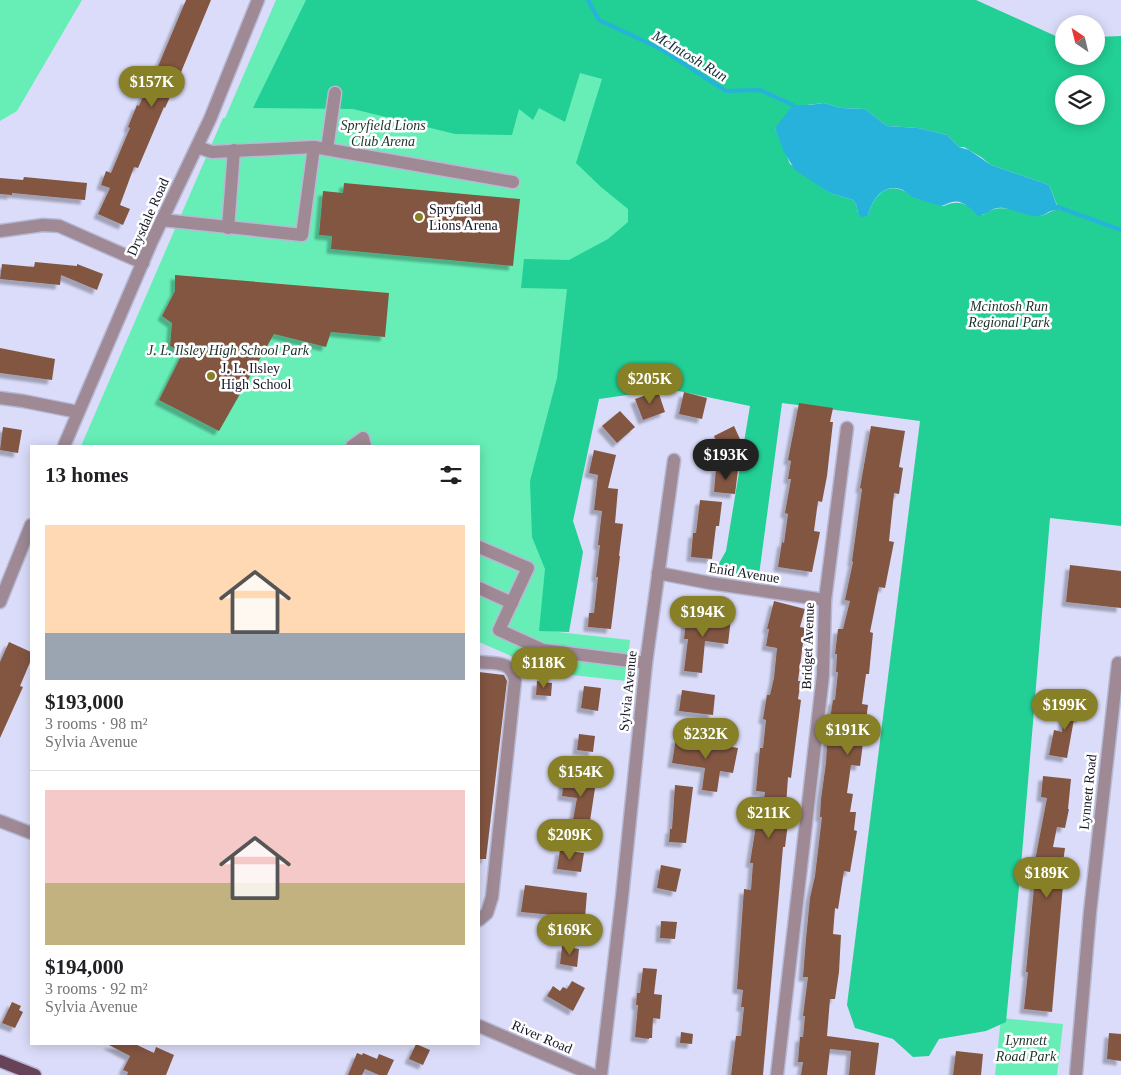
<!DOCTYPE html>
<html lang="en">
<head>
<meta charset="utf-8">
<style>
  body { margin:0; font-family:"Times New Roman",serif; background:#f2f2f2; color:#202124; height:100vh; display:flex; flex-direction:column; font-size:19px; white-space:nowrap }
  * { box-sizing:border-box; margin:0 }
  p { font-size:16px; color:#757577 }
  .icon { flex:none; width:28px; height:28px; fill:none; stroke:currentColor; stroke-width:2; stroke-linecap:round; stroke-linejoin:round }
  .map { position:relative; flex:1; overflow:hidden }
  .sheet { position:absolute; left:30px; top:445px; width:450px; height:600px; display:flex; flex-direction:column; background:#fff; border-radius:0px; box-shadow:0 2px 12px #0003 }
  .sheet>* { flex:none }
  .needle { width:32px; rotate:325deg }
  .controls { position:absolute; left:1055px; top:15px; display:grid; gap:10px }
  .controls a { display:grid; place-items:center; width:50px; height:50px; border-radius:50%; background:#fff; box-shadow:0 2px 12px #0003; font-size:25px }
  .price { position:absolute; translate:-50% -42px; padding:0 11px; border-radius:18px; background:#888027; color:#fff; font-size:16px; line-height:32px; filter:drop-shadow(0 1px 2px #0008) }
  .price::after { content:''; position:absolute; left:50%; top:30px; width:15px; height:11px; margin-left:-8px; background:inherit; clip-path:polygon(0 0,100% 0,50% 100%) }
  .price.on { background:#222; color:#fff }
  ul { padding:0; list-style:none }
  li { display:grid; align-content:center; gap:10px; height:265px; padding:0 15px }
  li+li { border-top:1px solid #e0e0e0 }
  li span { display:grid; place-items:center; height:155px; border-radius:0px; color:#555 }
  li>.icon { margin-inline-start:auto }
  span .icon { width:90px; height:90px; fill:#fffc; stroke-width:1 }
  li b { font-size:21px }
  h2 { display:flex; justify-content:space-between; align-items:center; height:60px; padding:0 15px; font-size:21px }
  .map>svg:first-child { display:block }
  .green { fill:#67eeb7 }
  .forest { fill:#22cf95; fill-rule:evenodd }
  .water { fill:#26b2db }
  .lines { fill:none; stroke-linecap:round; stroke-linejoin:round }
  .stream { stroke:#26b2db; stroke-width:4 }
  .building { fill:#835643; filter:url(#shadow) }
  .minor-casing { stroke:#b7b8d3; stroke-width:15 }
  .major-casing { stroke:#b7b8d3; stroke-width:15 }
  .minor { stroke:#9e8994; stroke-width:12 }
  .major { stroke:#664358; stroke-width:12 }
  .poi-dot { fill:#888027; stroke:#fff; stroke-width:2 }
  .labels { text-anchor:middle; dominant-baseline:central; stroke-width:5; stroke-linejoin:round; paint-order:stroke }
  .park-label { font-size:14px; font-style:italic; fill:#193126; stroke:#fff }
  .poi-label { font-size:14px; fill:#151526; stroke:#fff; text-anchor:start }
  .street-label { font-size:14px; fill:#151526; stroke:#fff }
  .water-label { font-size:15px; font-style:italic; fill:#15303a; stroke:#fff }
</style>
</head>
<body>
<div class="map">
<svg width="1121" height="1075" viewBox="0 0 1121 1075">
  <defs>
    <filter id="shadow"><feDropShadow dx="-4.5" dy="4.5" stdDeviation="1" flood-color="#0004"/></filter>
  </defs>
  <rect width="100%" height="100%" fill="#dadcf9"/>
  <g class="green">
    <path d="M 0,0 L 82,0 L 17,111 L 0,121 Z"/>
    <path d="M 276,0 L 551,0 L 681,101 L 571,369 L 540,630 L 630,640 L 626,681 L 536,671 L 536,667 L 479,642 L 479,446 L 81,446 L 223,118 L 225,118 Z"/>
    <path d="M 1001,1018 L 1063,1024 L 1057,1075 L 995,1075 Z"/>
  </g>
  <path class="forest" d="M 306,0 L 976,0 L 1060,38 L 1064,38 L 1064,56 L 1096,56 L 1096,37 L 1121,36 L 1121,526 L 1050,518 L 1021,866 L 1006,1022 L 986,1031 L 939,1039 L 929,1056 L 913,1057 L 893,1039 L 855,1028 L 847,1005 L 920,421 L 782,403 L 759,575 L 713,574 L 726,551 L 750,406 L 669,389 L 599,399 L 573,521 L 583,552 L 569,632 L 539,631 L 545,569 L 532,537 L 530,481 L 557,378 L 567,289 L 521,288 L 524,259 L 569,260 L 608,239 L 628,222 L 628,209 L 601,187 L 576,163 L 602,79 L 580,73 L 565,122 L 539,108 L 533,120 L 519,109 L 512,135 L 455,134 L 353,109 L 253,108 ZM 1064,84 L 1096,84 L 1096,116 L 1064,116 ZM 824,103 L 841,108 L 865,109 L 887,126 L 918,128 L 947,135 L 959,147 L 964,147 L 981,157 L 991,165 L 1049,185 L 1059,210 C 1051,209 1047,215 1040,216 C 1037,216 1032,214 1028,213 C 1011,210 999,203 983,215 C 969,206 960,198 944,206 C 934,203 923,201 913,197 C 910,196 907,192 904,191 C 884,181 872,200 868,216 L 858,213 L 856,204 L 853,200 L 830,193 L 790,164 L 775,128 L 798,106 Z"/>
  <path class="water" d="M 824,103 L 841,108 L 865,109 L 887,126 L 918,128 L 947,135 L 959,147 L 969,150 L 991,165 L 1049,185 L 1059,211 C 1050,208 1047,215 1040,216 C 1031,217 1014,210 1004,208 C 992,206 989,214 978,216 C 972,209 962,199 952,202 C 946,203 944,207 938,205 C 930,203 920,200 912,197 C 909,195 906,192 903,190 C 883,182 872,200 868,216 L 861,217 L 858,213 L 856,204 L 853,200 L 830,193 L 795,170 L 784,152 L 775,128 L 793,105 L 809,105 Z"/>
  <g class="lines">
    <g class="stream">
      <path d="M 588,0 L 599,20 L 661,49 L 726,91 L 760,90 L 793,105"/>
      <path d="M 1058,207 L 1121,230"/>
    </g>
  </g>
  <g class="building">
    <path d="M 186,0 L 211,0 L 179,77 L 165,108 L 164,107 L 138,168 L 134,167 L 120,205 L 130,209 L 123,225 L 98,214 L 110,188 L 101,185 L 106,171 L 111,173 L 130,128 L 128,127 L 137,105 L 139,106 L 152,75 L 154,76 Z"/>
    <path d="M 24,177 L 87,183 L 85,200 L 12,193 L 12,195 L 0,194 L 0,178 L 23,180 Z"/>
    <path d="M 344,183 L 520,199 L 513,266 L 331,249 L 332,236 L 319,235 L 323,191 L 343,193 Z"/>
    <path d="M 35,262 L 77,266 L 77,264 L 103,274 L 97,290 L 61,275 L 60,285 L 0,279 L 2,264 L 34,267 Z"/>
    <path d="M 175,275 L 389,293 L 385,337 L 331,332 L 326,347 L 274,334 L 219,431 L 159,400 L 183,352 L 170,346 L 172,323 L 162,316 L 175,291 Z"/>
    <path d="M 0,348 L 55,359 L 52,380 L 0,373 Z"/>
    <path d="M 658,391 L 665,412 L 643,420 L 635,399 Z"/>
    <path d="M 684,392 L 707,398 L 702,419 L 679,414 Z"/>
    <path d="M 799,403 L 833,408 L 830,422 L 833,422 L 827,476 L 822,502 L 818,501 L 814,531 L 820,532 L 812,572 L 778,567 L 782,542 L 784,543 L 788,514 L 785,513 L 791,479 L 788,479 L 791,461 L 788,460 Z"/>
    <path d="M 620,411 L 635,427 L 617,443 L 602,426 Z"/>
    <path d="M 734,426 L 744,448 L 724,458 L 714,436 Z"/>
    <path d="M 871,426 L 905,431 L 899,467 L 903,468 L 899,494 L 894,493 L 889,541 L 894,542 L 885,588 L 879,587 L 870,632 L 873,633 L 869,674 L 866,674 L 862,704 L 868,705 L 860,766 L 851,765 L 847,793 L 853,794 L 850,812 L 856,812 L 854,830 L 857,831 L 850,872 L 844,871 L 838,909 L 835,908 L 833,934 L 841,935 L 839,972 L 835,999 L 830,999 L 827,1036 L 879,1043 L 875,1075 L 849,1075 L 851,1051 L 830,1049 L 827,1075 L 801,1075 L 803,1062 L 798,1062 L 800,1037 L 803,1037 L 805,1016 L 803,1016 L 808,977 L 803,977 L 806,939 L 810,898 L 815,876 L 822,817 L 820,817 L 821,799 L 826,763 L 827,745 L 830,726 L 829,725 L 833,700 L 835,700 L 838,672 L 836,672 L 837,654 L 835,654 L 838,629 L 843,629 L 850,601 L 845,600 L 853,562 L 852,561 L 862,489 L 860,488 Z"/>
    <path d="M 3,427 L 22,430 L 18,453 L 0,450 Z"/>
    <path d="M 594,450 L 616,455 L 608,488 L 618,489 L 615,523 L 623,524 L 619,556 L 620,556 L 611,629 L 588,627 L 589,613 L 594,613 L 598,577 L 596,577 L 600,545 L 598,545 L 602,511 L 594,510 L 598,475 L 589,473 Z"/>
    <path d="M 716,468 L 738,470 L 735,494 L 714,492 Z"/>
    <path d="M 700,500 L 722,502 L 719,526 L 716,526 L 712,559 L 691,557 L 693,533 L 696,533 Z"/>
    <path d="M 1070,565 L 1121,571 L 1121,608 L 1066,602 Z"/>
    <path d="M 774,601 L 805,609 L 800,627 L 805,628 L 798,681 L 801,681 L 798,699 L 801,700 L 791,778 L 788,777 L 786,806 L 789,806 L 788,823 L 785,847 L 783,847 L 763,1075 L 731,1075 L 736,1036 L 741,1036 L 744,1007 L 741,1007 L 743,990 L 737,989 L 744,889 L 751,890 L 753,863 L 750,863 L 757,819 L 761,819 L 765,792 L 756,791 L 760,748 L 763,748 L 766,720 L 763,719 L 767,695 L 770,695 L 774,678 L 777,648 L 766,646 L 769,629 L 767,629 Z"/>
    <path d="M 687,613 L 731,618 L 728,644 L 705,641 L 702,673 L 684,671 L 688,639 L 684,639 Z"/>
    <path d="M 9,642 L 31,652 L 31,660 L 20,686 L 23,687 L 0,738 L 0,662 Z"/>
    <path d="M 479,672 L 504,675 L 507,681 L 486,859 L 479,859 Z"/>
    <path d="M 537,681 L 552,683 L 551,696 L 536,695 Z"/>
    <path d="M 584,686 L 601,688 L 598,711 L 581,708 Z"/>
    <path d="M 682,690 L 715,695 L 713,715 L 679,711 Z"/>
    <path d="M 1065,702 L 1082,704 L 1081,719 L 1074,719 L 1067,758 L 1049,755 L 1054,730 L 1062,732 Z"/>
    <path d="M 579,734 L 595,736 L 593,752 L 577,750 Z"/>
    <path d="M 676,738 L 738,748 L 733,773 L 720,771 L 717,792 L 702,790 L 705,768 L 672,763 Z"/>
    <path d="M 565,771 L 597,775 L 588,834 L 571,831 L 577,798 L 562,796 Z"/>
    <path d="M 1043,776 L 1071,779 L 1068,809 L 1069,809 L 1065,828 L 1057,827 L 1053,847 L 1065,848 L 1060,884 L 1063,885 L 1052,1012 L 1024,1009 L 1028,972 L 1026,972 L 1036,866 L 1034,866 L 1047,798 L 1041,797 Z"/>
    <path d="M 675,785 L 693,787 L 686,843 L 669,842 L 670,829 L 672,829 Z"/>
    <path d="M 560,850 L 584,853 L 581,872 L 557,869 Z"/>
    <path d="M 661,865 L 681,869 L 676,892 L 657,888 Z"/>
    <path d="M 525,885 L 587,893 L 585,918 L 521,912 Z"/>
    <path d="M 661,921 L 677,922 L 675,939 L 660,938 Z"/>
    <path d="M 562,946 L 579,949 L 577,967 L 560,964 Z"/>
    <path d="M 643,968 L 657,969 L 654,994 L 662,995 L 660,1019 L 653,1018 L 652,1038 L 649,1038 L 649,1039 L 635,1037 L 638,1005 L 636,1005 L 637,993 L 640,993 Z"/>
    <path d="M 572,981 L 585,988 L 573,1011 L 547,996 L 553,986 L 560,991 L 563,987 L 567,989 Z"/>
    <path d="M 12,1002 L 21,1006 L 19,1010 L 23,1012 L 15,1028 L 2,1023 Z"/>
    <path d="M 681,1032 L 693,1034 L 692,1044 L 680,1043 Z"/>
    <path d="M 1109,1033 L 1121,1034 L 1121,1061 L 1107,1059 Z"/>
    <path d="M 107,1044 L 135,1044 L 154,1053 L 156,1047 L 174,1055 L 166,1075 L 127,1075 L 128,1072 L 123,1070 L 130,1056 Z"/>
    <path d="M 416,1044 L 430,1050 L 423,1065 L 409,1059 Z"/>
    <path d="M 956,1051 L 983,1054 L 981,1075 L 953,1075 Z"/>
    <path d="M 357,1053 L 362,1055 L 363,1053 L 377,1059 L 379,1054 L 394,1060 L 387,1075 L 379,1075 L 365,1069 L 362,1075 L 348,1075 Z"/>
  </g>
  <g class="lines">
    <g class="minor-casing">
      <g id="minor">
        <path d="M 197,147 L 212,152 L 314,147"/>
        <path d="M 327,149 L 335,93"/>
        <path d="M 162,220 L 302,235 L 314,147 L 513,182"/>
        <path d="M 228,228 L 234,150"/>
        <path d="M 0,231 L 43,225 L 59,226 L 143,263"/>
        <path d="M 0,398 L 23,401 L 78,412"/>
        <path d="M 64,446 L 151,243 L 210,119 L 258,0"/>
        <path d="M 352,446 L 363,438 L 365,446"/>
        <path d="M 479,547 L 528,568 L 499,630 L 543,650 L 646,663"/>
        <path d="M 658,573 L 710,583 L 825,600"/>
        <path d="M 479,588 L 512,603"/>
        <path d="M 0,602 L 31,525"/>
        <path d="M 479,662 C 495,664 511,660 515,680 L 492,897 L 487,913 L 479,920"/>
        <path d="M 0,821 L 31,833"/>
        <path d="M 479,1026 L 593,1075"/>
        <path d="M 601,1075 L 622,897 L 646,663 L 674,460"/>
        <path d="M 777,1075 L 823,675 L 825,600 L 847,428"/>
        <path d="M 1076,1075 L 1090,912 L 1118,663"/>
      </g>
    </g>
    <g class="major-casing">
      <path id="major" d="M 0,1061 L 35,1075"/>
    </g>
    <use href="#minor" class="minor"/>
    <use href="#major" class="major"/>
  </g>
  <g class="poi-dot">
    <circle cx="419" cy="217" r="5"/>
    <circle cx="211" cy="376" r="5"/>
  </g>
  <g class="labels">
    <g class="park-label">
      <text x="383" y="125">Spryfield Lions<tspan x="383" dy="16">Club Arena</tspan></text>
      <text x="1009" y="306">Mcintosh Run<tspan x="1009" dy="16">Regional Park</tspan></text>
      <text x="228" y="350">J. L. Ilsley High School Park</text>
      <text x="1026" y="1040">Lynnett<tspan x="1026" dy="16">Road Park</tspan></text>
    </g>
    <g class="poi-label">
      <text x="429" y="209">Spryfield<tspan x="429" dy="16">Lions Arena</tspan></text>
      <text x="221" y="368">J. L. Ilsley<tspan x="221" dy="16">High School</tspan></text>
    </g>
    <g class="street-label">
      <text transform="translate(148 217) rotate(-66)">Drysdale Road</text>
      <text transform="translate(744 573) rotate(9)">Enid Avenue</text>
      <text transform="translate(808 646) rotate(-88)">Bridget Avenue</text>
      <text transform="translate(628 691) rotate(-84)">Sylvia Avenue</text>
      <text transform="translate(1088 792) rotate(-84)">Lynnett Road</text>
      <text transform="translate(542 1037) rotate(23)">River Road</text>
    </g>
    <g class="water-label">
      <text transform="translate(690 56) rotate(31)">McIntosh Run</text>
    </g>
  </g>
</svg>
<div class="controls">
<a><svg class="needle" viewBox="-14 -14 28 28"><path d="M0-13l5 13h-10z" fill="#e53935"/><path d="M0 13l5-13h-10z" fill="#757577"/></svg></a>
<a><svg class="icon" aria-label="layers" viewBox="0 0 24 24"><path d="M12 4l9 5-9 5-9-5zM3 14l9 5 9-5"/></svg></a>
</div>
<b class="price" style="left:152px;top:108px">$157K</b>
<b class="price" style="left:650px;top:405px">$205K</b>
<b class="price on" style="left:726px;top:481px">$193K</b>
<b class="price" style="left:703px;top:638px">$194K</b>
<b class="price" style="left:544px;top:689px">$118K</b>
<b class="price" style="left:1065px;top:731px">$199K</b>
<b class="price" style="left:848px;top:756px">$191K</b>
<b class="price" style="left:706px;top:760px">$232K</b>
<b class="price" style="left:581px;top:798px">$154K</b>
<b class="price" style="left:769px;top:839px">$211K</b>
<b class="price" style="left:570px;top:861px">$209K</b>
<b class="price" style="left:1047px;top:899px">$189K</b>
<b class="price" style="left:570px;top:956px">$169K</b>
<section class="sheet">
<h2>13 homes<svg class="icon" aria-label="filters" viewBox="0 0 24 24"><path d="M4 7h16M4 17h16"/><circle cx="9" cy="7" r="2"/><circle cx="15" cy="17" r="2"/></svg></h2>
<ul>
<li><span style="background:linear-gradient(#ffd9b3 70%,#9aa5b1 0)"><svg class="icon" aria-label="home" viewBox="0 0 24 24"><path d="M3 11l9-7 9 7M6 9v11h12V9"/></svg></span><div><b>$193,000</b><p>3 rooms · 98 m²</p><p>Sylvia Avenue</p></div></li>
<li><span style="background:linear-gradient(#f6c9c9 60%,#c2b280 0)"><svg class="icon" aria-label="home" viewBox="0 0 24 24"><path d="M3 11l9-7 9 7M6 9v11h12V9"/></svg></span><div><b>$194,000</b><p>3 rooms · 92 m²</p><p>Sylvia Avenue</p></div></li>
</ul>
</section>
</div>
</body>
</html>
